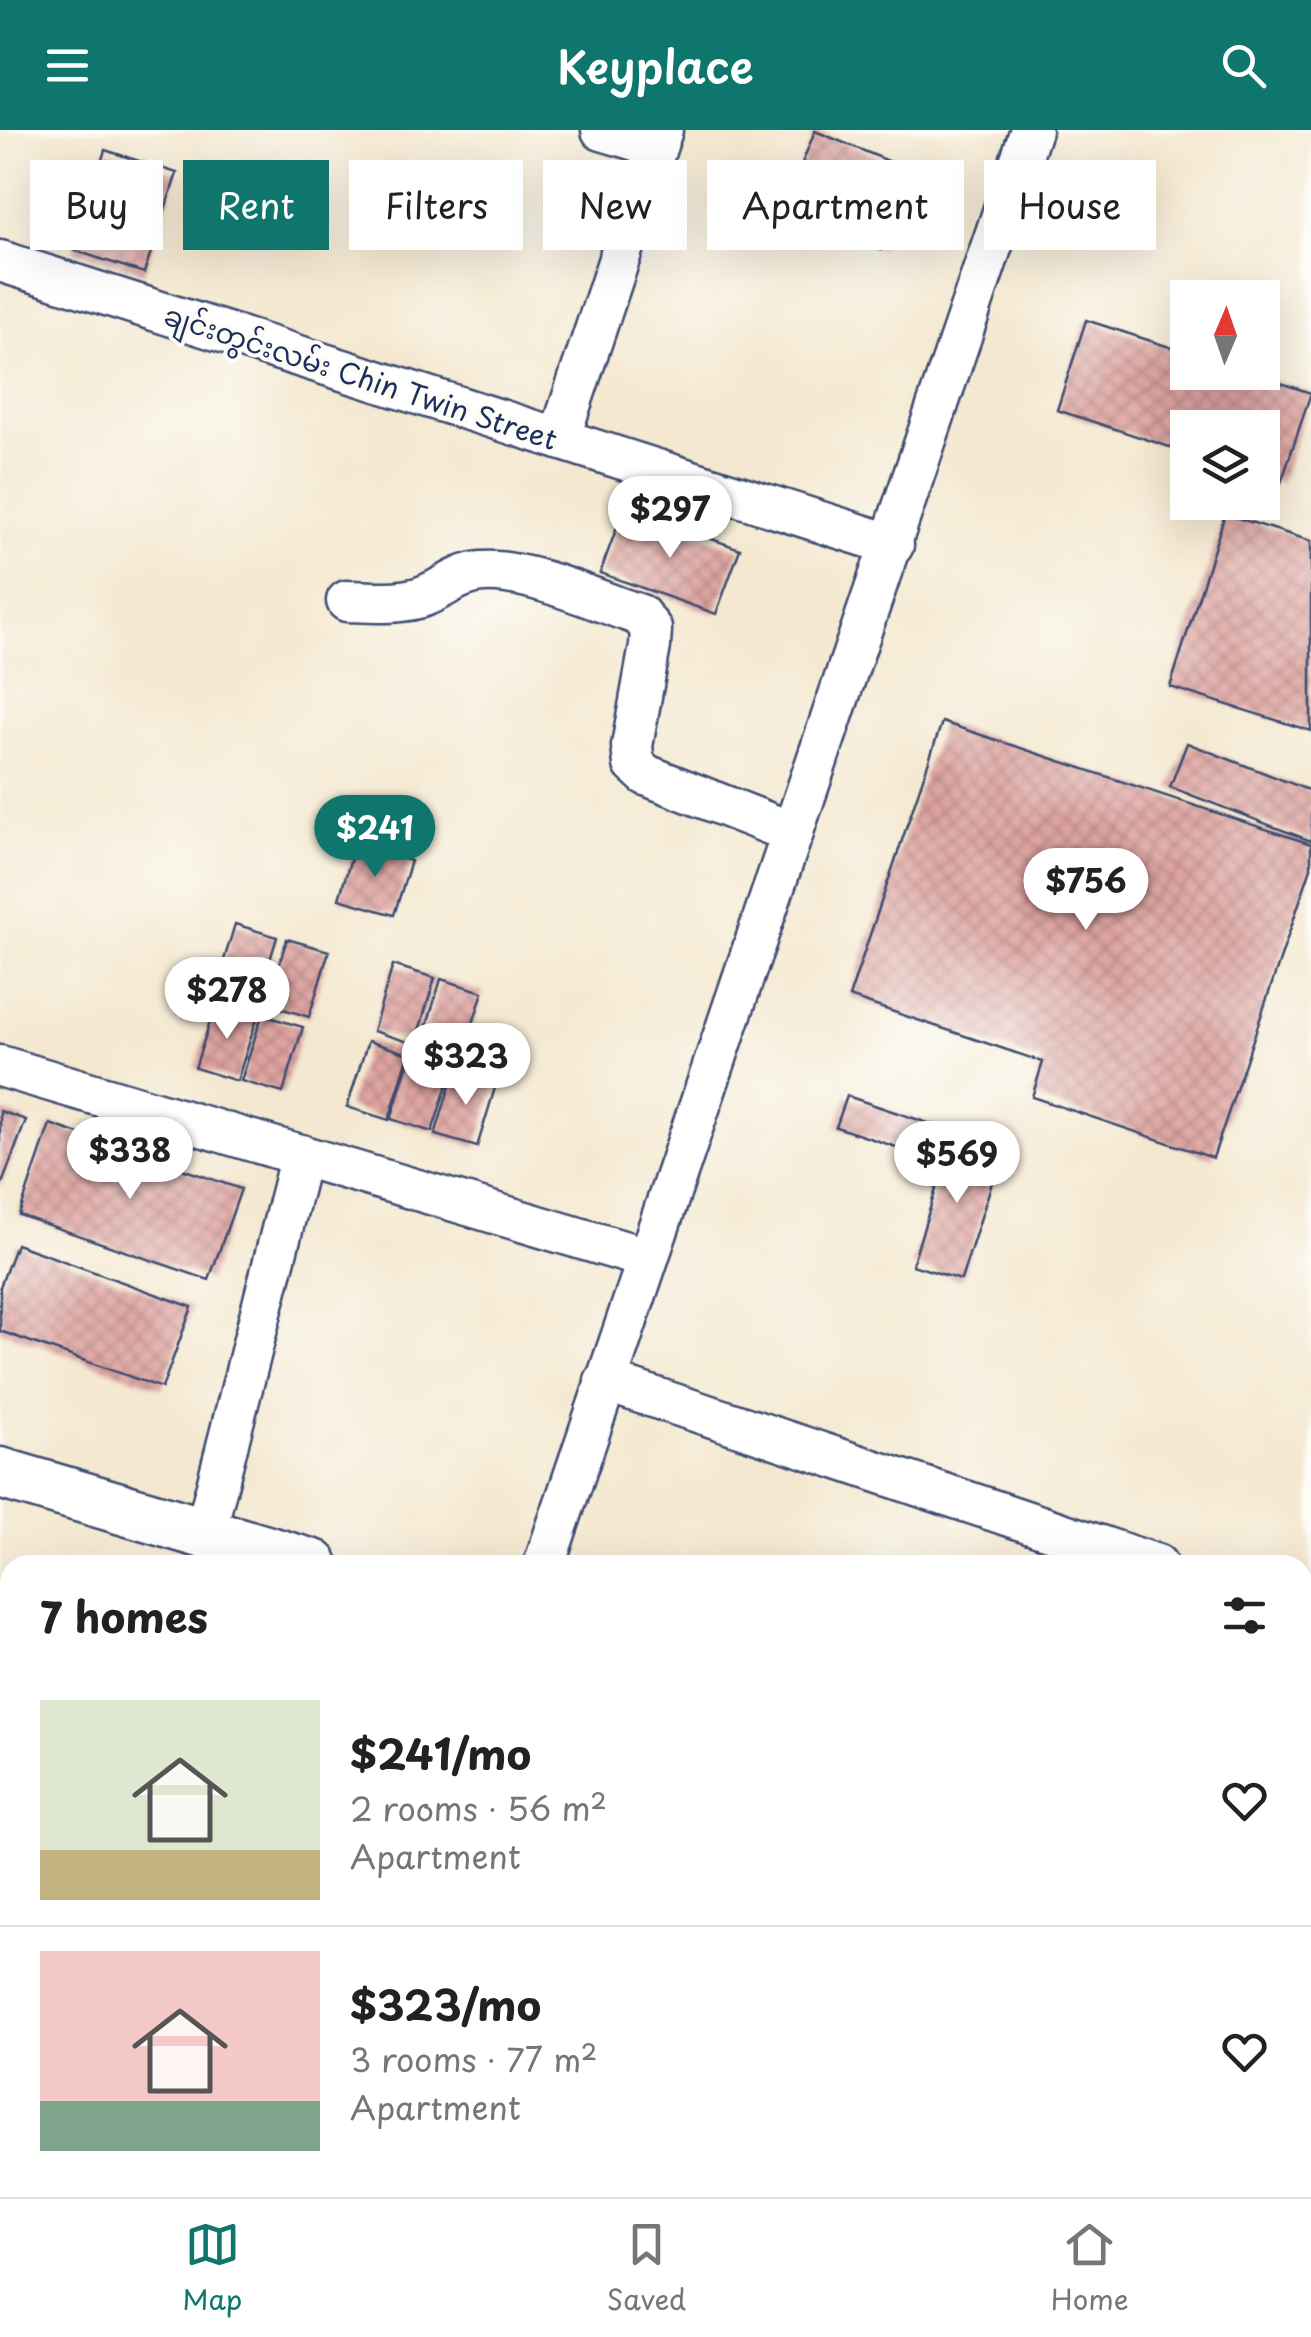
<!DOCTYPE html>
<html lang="en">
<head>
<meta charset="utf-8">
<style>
  body { margin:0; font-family:"Playpen Sans","Noto Sans Myanmar",sans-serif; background:#f6f6f6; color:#222; height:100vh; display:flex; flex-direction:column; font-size:38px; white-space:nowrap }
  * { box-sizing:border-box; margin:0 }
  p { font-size:32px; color:#767676 }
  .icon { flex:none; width:55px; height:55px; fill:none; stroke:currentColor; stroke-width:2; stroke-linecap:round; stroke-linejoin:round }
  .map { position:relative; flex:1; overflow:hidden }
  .side { position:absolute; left:0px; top:1425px; width:1312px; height:642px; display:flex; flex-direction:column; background:#fff; border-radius:30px 30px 0 0; box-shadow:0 10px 40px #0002 }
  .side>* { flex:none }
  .guide { position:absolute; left:30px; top:30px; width:1252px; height:90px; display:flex; gap:20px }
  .needle { width:65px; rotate:2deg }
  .fabs { position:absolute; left:1170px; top:150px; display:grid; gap:20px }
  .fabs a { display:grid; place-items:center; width:110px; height:110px; border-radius:0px; background:#fff; box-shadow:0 10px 40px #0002; font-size:50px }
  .price { position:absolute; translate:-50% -85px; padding:0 22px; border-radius:35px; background:#fff; color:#222; font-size:32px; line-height:65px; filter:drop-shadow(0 2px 5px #0008) }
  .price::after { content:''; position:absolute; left:50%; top:60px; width:30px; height:22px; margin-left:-15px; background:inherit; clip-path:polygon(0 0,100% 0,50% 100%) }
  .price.active { background:#0f766e; color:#fff }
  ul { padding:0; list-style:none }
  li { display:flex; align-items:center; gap:30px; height:250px; padding:0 40px }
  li+li { border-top:2px solid #e0e0e0 }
  li span { display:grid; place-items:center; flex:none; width:280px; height:200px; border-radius:0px; color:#555 }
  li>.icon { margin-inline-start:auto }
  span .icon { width:120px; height:120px; fill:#fffc; stroke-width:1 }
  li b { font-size:42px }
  h2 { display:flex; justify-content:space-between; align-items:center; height:120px; padding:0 40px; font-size:42px }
  .tag { padding:0 35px; border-radius:0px; background:#fff; box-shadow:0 10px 40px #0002; font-size:35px; line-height:90px }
  .tag.active { background:#0f766e; color:#fff }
  header { display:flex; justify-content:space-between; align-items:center; height:130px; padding:0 40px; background:#0f766e; color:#fff; font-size:45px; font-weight:600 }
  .tabs { display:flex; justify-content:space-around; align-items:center; height:140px; border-top:2px solid #e0e0e0; background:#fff; font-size:28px; color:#767676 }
  .tabs a { display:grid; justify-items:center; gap:5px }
  .tabs .active { color:#0f766e }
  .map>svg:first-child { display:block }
  .building { fill:url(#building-cross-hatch) }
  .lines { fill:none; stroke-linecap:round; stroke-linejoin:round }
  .minor-casing { stroke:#3c4b6f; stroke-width:45 }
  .major-casing { stroke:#3c4b6f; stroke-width:55 }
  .minor { stroke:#fff; stroke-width:40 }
  .major { stroke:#fff; stroke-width:50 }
  .labels { text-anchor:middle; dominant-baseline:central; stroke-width:8; stroke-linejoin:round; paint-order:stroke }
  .street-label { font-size:28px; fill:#1b2f5e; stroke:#fdfcf7 }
</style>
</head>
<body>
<header><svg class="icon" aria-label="menu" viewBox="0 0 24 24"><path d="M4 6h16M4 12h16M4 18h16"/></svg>Keyplace<svg class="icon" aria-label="search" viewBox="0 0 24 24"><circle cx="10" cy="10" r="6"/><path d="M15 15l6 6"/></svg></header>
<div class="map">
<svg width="1311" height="2067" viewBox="0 0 1311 2067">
  <defs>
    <pattern id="building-cross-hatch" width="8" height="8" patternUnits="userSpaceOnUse" patternTransform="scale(2.5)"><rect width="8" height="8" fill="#dfa4a0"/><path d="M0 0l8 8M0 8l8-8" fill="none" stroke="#b48686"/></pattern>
  </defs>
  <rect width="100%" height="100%" fill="#fdfcf7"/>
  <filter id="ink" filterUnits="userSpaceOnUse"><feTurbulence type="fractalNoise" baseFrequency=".01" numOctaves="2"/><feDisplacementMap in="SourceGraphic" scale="20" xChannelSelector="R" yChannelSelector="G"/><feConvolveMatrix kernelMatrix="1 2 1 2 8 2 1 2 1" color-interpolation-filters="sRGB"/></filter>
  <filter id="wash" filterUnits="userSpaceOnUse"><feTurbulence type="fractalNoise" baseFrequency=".0048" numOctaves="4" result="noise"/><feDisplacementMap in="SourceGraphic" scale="40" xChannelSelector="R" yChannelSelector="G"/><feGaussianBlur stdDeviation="2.25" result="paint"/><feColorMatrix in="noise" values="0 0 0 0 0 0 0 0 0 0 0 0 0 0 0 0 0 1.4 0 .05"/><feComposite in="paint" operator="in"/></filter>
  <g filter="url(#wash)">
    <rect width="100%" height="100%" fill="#f4e8d0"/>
    <g id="blocks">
      <g class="building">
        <path d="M 815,1 L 913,41 L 881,120 L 783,80 Z"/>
        <path d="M 105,20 L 177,43 L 144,143 L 73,120 Z"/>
        <path d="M 1086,190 L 1188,223 L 1188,242 L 1247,242 L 1311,263 L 1281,353 L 1262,347 L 1262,298 L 1188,298 L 1188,323 L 1057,280 Z"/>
        <path d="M 624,378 L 740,419 L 716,484 L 600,443 Z"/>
        <path d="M 1225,384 L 1311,411 L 1311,601 L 1170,557 Z"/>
        <path d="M 942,592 L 1311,714 L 1311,738 L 1213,1028 L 1032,967 L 1043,932 L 849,867 Z"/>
        <path d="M 1187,613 L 1311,661 L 1311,711 L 1170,657 Z"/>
        <path d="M 355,715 L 411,731 L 394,785 L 339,769 Z"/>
        <path d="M 235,794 L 277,807 L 257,872 L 215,860 Z"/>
        <path d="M 287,809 L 329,821 L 309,887 L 267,874 Z"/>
        <path d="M 393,835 L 435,848 L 415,914 L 373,901 Z"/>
        <path d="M 441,849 L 483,862 L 462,928 L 421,915 Z"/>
        <path d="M 216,873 L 258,885 L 237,951 L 195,938 Z"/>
        <path d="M 262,885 L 303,897 L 283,963 L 241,951 Z"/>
        <path d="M 368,911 L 409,924 L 389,990 L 347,977 Z"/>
        <path d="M 411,923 L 453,936 L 432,1002 L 391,989 Z"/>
        <path d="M 455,939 L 497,951 L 477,1017 L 435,1005 Z"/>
        <path d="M 847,966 L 946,999 L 935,1030 L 836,997 Z"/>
        <path d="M 0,981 L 26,990 L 0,1059 Z"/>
        <path d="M 50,994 L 241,1059 L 209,1150 L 19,1085 Z"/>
        <path d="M 954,1002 L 1003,1018 L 961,1150 L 912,1135 Z"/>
        <path d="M 16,1114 L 192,1177 L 162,1258 L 0,1201 L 0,1157 Z"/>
        <path d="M 0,1541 L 10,1544 L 10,1578 L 1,1609 Z"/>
        <path d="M 9,1622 L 10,1622 L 10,1695 L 0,1692 L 0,1655 Z"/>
        <path d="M 0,1784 L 10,1786 L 10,1851 L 0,1848 Z"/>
        <path d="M 0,1866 L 10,1869 L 10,1892 L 1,1922 Z"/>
        <path d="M 0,2044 L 10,2047 L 10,2058 L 46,2058 L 53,2059 L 50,2067 L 0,2067 Z"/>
        <path d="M 404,2058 L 487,2058 L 484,2067 L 434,2067 Z"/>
        <path d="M 501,2058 L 581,2058 L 579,2067 L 499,2067 Z"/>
        <path d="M 595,2058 L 631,2058 L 661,2066 L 592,2067 Z"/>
        <path d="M 698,2058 L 761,2058 L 758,2067 L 729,2067 Z"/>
        <path d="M 776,2058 L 859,2058 L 856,2067 L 774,2067 Z"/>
        <path d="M 60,2059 L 85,2066 L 84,2067 L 58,2067 Z"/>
      </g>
    </g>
  </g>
  <g filter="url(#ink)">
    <use href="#blocks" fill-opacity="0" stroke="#3c4b6f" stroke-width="2.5"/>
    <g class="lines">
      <g class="minor-casing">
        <g id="minor">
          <path d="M 602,0 L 656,16"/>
          <path d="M 0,131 L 893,415"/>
          <path d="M 559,309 L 662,0"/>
          <path d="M 347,471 C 370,472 395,474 418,468 C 440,462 457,444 482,442 C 525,438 597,471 640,485 L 651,499 L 650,516 L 632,616 L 634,634 L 646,645 L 793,703"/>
          <path d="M 0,936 L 646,1128"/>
          <path d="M 605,1251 L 1157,1435"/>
          <path d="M 205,1403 L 301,1025"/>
          <path d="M 544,1435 C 703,956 872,479 1031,0"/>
          <path d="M 1302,1483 L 1311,1486"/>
          <path d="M 0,1492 L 10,1495"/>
          <path d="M 0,1722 L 10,1725"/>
          <path d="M 0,1987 L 10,1990"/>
          <path d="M 231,2058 L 262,2067"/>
          <path d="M 891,2067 L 894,2058"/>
        </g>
      </g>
      <g class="major-casing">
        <g id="major">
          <path d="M 0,1343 L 313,1435"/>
          <path d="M 1302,1794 L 1311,1800"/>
        </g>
      </g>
      <use href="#minor" class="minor"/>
      <use href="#major" class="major"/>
    </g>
  </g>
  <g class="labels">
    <g class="street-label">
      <text transform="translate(361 246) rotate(18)">ချင်းတွင်းလမ်း Chin Twin Street</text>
    </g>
  </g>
</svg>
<div class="fabs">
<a><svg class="needle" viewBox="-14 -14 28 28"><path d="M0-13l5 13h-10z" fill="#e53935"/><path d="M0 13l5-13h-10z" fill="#767676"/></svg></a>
<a><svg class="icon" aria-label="layers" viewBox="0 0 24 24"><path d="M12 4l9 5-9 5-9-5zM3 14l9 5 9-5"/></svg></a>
</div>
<b class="price" style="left:670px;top:431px">$297</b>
<b class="price active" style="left:375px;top:750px">$241</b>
<b class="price" style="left:1086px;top:803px">$756</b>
<b class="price" style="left:227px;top:912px">$278</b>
<b class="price" style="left:466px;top:978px">$323</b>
<b class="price" style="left:130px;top:1072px">$338</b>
<b class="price" style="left:957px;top:1076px">$569</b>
<div class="guide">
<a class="tag">Buy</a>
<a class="tag active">Rent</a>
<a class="tag">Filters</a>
<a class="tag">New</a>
<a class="tag">Apartment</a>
<a class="tag">House</a>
</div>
<section class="side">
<h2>7 homes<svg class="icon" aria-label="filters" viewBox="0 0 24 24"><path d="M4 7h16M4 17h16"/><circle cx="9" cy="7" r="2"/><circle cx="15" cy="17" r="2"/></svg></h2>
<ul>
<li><span style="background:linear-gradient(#dfe7d0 75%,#c2b280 0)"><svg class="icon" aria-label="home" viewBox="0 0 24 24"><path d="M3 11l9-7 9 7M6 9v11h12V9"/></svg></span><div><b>$241/mo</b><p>2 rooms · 56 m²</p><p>Apartment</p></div><svg class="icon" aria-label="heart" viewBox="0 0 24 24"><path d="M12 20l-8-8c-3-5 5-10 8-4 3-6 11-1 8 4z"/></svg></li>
<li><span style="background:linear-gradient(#f6c9c9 75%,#7fa58c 0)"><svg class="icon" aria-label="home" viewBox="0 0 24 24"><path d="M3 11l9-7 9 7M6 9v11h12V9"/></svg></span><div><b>$323/mo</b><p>3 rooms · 77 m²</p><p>Apartment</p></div><svg class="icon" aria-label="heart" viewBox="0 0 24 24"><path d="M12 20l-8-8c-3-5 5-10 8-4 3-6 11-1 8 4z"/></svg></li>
</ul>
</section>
</div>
<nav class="tabs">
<a class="active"><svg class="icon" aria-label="map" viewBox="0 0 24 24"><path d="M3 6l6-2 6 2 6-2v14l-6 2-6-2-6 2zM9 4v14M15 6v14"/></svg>Map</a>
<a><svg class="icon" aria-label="saved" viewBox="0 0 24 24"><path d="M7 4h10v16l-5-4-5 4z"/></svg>Saved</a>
<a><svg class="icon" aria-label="home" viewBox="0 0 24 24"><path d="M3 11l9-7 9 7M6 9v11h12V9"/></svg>Home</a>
</nav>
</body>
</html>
